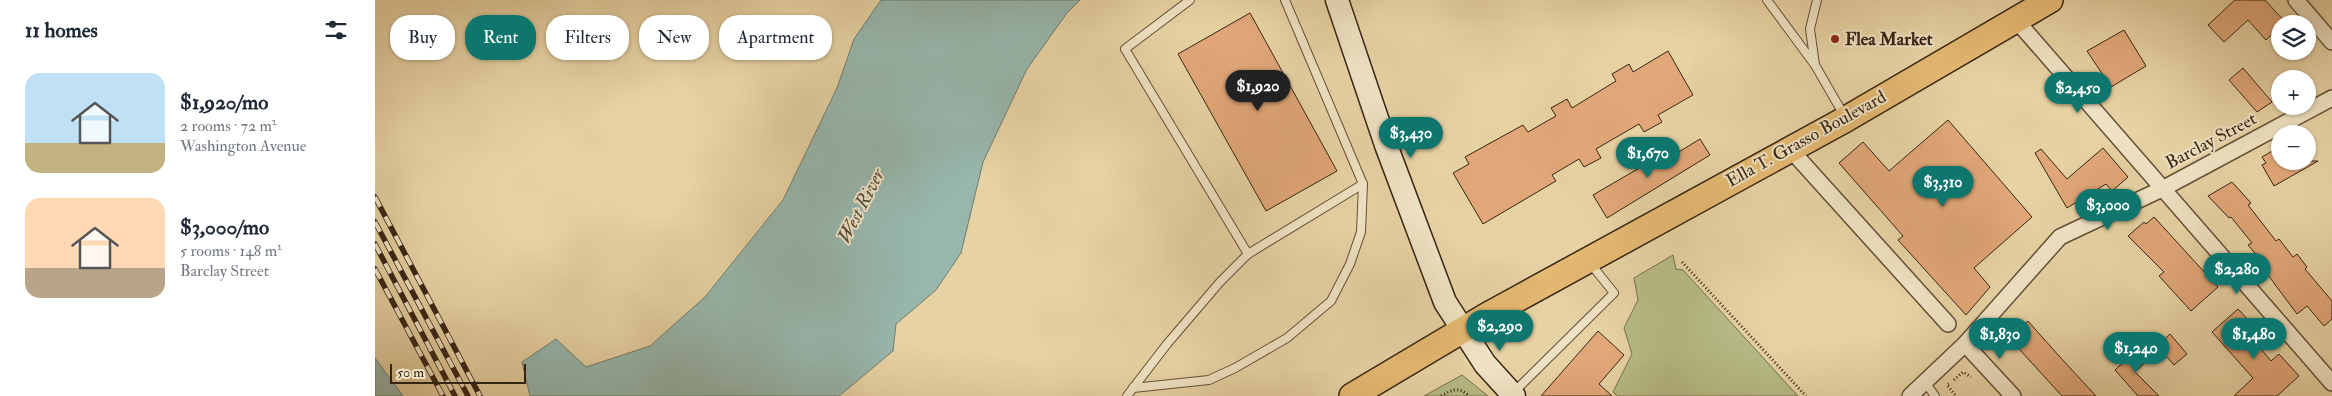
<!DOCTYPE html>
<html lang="en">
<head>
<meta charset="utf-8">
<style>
  body { margin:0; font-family:"IM FELL Double Pica",serif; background:#f2f2f3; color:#1f2937; height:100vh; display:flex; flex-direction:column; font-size:19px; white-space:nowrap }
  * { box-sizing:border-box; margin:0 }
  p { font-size:16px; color:#747a83 }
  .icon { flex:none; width:28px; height:28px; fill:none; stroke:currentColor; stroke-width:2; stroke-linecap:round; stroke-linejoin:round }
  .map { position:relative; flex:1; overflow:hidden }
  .side { display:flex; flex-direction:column; background:#fff; width:375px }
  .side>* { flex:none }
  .guide { position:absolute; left:15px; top:15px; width:475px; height:45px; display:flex; gap:10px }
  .fabs { position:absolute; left:1896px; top:15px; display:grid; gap:10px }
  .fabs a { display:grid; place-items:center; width:45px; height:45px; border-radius:50%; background:#fff; box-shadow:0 1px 4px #0004; font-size:25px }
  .scale { position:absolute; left:15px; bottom:12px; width:136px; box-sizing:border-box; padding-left:5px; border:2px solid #372514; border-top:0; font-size:14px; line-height:18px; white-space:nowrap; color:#372514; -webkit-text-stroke:4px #efe2c3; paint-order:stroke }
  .price { position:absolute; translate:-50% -42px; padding:0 11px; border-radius:18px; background:#0f766e; color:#fff; font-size:16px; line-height:32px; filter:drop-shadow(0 1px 2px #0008) }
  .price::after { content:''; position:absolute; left:50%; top:30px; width:15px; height:11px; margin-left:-8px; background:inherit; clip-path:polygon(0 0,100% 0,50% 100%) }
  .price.current { background:#222; color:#fff }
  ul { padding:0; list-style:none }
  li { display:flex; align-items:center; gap:15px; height:125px; padding:0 25px }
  li span { display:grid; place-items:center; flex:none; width:140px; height:100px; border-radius:15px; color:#555 }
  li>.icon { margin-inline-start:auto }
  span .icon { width:60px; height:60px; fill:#fffc; stroke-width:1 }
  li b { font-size:21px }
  h2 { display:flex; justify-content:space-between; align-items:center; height:60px; padding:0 25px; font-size:21px }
  .chip { padding:0 18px; border-radius:20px; background:#fff; box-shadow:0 1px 4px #0004; font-size:18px; line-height:45px }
  .chip.current { background:#0f766e; color:#fff }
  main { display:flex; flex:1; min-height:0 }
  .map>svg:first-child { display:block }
  .green { fill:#b6bb85; stroke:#76704c }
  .water { fill:#97b6ac; stroke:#717c6f }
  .building { fill:#e1a778; stroke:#372514 }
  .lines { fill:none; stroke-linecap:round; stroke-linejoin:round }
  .lane-casing { stroke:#635038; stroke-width:10 }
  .street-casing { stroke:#635038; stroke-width:18 }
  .secondary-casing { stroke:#372514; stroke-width:25 }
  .primary-casing { stroke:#372514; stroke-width:28 }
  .path { stroke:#372514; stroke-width:3; stroke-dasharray:1 2.5; stroke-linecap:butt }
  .lane { stroke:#efe2c3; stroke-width:8 }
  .street { stroke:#efe2c3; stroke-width:15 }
  .secondary { stroke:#efe2c3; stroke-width:22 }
  .primary { stroke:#e4b972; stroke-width:25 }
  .rail-casing { stroke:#372514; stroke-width:5.5 }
  .rail { stroke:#efe2c3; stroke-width:4; stroke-dasharray:11; stroke-linecap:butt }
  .poi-dot { fill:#8f2418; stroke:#efe2c3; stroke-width:2 }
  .labels { text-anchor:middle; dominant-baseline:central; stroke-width:4; stroke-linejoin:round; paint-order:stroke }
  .poi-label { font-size:18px; font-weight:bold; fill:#372514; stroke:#efe2c3; text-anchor:start }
  .street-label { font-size:18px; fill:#372514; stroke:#efe2c3 }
  .water-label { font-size:19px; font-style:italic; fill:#4f493a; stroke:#efe2c3 }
</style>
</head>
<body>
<main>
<section class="side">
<h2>11 homes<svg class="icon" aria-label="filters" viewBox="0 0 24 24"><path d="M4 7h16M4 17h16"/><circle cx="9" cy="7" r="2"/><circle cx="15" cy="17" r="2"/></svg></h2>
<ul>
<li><span style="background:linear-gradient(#bfe0f5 70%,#c2b280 0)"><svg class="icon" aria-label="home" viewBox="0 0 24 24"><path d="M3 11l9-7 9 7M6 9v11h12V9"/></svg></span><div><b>$1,920/mo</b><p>2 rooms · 72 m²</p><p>Washington Avenue</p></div></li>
<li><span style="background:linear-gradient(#ffd9b3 70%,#b9a48a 0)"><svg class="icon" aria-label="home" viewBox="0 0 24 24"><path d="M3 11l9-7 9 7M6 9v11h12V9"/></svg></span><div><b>$3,000/mo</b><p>5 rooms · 148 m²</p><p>Barclay Street</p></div></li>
</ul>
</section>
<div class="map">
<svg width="1957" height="396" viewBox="0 0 1957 396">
  <rect width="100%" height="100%" fill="#e7d2a3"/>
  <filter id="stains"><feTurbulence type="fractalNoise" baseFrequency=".004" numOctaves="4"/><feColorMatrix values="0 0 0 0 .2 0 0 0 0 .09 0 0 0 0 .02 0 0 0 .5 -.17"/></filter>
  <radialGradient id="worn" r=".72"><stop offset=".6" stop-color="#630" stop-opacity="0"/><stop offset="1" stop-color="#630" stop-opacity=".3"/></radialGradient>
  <g class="green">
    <path d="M 1298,255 L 1301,269 L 1308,270 L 1423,396 L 1242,396 L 1238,392 L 1257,354 L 1249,328 L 1263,300 L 1259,278 Z"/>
    <path d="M 1087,375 L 1113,396 L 1049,396 Z"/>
  </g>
  <g class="water">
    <path d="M 506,0 L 705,0 L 692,13 L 652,69 L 608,162 L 586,253 L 561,290 L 521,324 L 518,351 L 464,396 L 155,396 L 147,362 L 181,339 L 211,367 L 275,346 L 330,297 L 408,200 L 462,88 L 479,39 Z"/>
    <path d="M 0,358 L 28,396 L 0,396 Z"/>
  </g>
  <g class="building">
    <path d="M 1860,0 L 1890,0 L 1910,22 L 1905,24 L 1905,27 L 1891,40 L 1873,20 L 1849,42 L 1833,25 Z"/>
    <path d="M 875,13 L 962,171 L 891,211 L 803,54 Z"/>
    <path d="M 1749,30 L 1771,66 L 1736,87 L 1712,51 Z"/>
    <path d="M 1293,51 L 1318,95 L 1283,115 L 1287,122 L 1269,132 L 1264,124 L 1221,149 L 1226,158 L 1209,167 L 1204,159 L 1177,175 L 1181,181 L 1108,224 L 1078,173 L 1094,164 L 1090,157 L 1148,125 L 1153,132 L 1181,116 L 1176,108 L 1192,99 L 1197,108 L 1241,81 L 1237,74 L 1254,64 L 1258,72 Z"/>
    <path d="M 1868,68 L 1897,102 L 1882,112 L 1854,80 Z"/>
    <path d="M 1573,120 L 1657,217 L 1599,268 L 1615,287 L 1591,315 L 1523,240 L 1528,236 L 1464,163 L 1488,142 L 1514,171 Z"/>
    <path d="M 1325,139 L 1335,155 L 1232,218 L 1218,195 L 1278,160 L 1281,166 Z"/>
    <path d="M 1728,148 L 1753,177 L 1737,191 L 1731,184 L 1692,208 L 1660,153 L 1666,149 L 1692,179 Z"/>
    <path d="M 1899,150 L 1905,161 L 1943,161 L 1899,186 L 1887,165 L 1891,163 L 1887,157 Z"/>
    <path d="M 1857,182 L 1876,203 L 1873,205 L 1901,241 L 1904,239 L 1918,257 L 1922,254 L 1932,267 L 1930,269 L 1957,301 L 1957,319 L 1949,326 L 1932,306 L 1922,314 L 1887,267 L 1885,259 L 1873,245 L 1877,243 L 1856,217 L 1854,218 L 1833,196 Z"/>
    <path d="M 1779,217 L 1843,287 L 1816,311 L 1784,276 L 1789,272 L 1753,236 L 1769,222 L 1771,224 Z"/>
    <path d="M 1863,309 L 1875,322 L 1868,328 L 1896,361 L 1904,354 L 1924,376 L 1902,396 L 1859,396 L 1878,378 L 1837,332 Z"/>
    <path d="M 1653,321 L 1684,356 L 1721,396 L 1687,396 L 1634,338 Z"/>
    <path d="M 1223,331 L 1249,355 L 1224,384 L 1237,396 L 1166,396 Z"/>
    <path d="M 1795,334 L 1812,354 L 1799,365 L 1782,346 Z"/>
    <path d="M 1764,348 L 1774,359 L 1760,372 L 1784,396 L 1763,396 L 1740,370 Z"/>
  </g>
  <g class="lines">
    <g class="lane-casing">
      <g id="lane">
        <path d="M 815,0 L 750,49 L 873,254"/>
        <path d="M 1392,0 L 1440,65"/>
        <path d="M 1442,0 L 1435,29 L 1440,65 L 1470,117"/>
        <path d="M 1550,382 L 1560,396"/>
        <path d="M 758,388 L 834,380 L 860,368 L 912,338 L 956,301 L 975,264 L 986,232 L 988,184"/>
        <path d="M 1138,393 L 1239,293 L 1215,263"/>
        <path d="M 752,396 L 792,344 L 845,282 L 873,254 L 988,184 L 910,0"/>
      </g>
    </g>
    <g class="street-casing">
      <g id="street">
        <path d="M 1921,0 L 1957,42"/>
        <path d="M 1641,20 L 1957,383"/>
        <path d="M 1415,149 L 1573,324"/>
        <path d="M 1590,344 L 1638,396"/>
        <path d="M 1535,396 L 1590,344 L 1685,237 L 1789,188 L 1957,98"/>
      </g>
    </g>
    <g class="secondary-casing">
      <path id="secondary" d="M 962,0 L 1011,145 L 1070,302 L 1110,364 L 1139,396"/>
    </g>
    <g class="primary-casing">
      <path id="primary" d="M 977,396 L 1113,315 L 1471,119 L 1675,0"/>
    </g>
    <g class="path">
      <path d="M 1307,262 L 1431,396"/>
      <path d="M 1579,380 L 1588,372 L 1596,377"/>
      <path d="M 1574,384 L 1572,385 L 1581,396"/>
      <path d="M 1066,396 C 1077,390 1083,386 1094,396"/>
    </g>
    <use href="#lane" class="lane"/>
    <use href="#street" class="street"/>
    <use href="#secondary" class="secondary"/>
    <use href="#primary" class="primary"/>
    <g class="rail-casing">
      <g id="rail">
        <path d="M 0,197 L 105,396"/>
        <path d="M 0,222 L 93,396"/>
        <path d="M 0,244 L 80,396"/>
        <path d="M 0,269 L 68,396"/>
      </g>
    </g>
    <use href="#rail" class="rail"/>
  </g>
  <circle class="poi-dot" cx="1460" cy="39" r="5"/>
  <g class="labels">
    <g class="poi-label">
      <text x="1470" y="39">Flea Market</text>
    </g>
    <g class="street-label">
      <text transform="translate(1431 139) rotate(-29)">Ella T. Grasso Boulevard</text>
      <text transform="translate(1836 141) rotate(-28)">Barclay Street</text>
    </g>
    <g class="water-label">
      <text transform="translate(486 206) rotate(-63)">West River</text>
    </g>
  </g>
  <rect width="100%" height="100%" filter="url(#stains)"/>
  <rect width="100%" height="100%" fill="url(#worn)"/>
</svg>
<div class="fabs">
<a><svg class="icon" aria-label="layers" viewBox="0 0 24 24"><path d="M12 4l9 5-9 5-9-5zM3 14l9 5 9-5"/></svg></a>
<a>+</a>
<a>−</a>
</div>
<div class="scale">50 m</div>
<b class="price current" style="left:883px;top:112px">$1,920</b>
<b class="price" style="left:1703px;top:114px">$2,450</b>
<b class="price" style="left:1036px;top:159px">$3,430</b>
<b class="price" style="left:1273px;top:179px">$1,670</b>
<b class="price" style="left:1568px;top:208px">$3,310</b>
<b class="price" style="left:1733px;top:231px">$3,000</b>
<b class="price" style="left:1862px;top:295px">$2,280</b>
<b class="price" style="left:1125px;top:352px">$2,290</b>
<b class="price" style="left:1625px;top:360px">$1,830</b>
<b class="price" style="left:1879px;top:360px">$1,480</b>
<b class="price" style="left:1761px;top:374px">$1,240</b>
<div class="guide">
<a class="chip">Buy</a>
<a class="chip current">Rent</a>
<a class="chip">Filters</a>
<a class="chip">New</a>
<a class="chip">Apartment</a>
</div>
</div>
</main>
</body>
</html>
